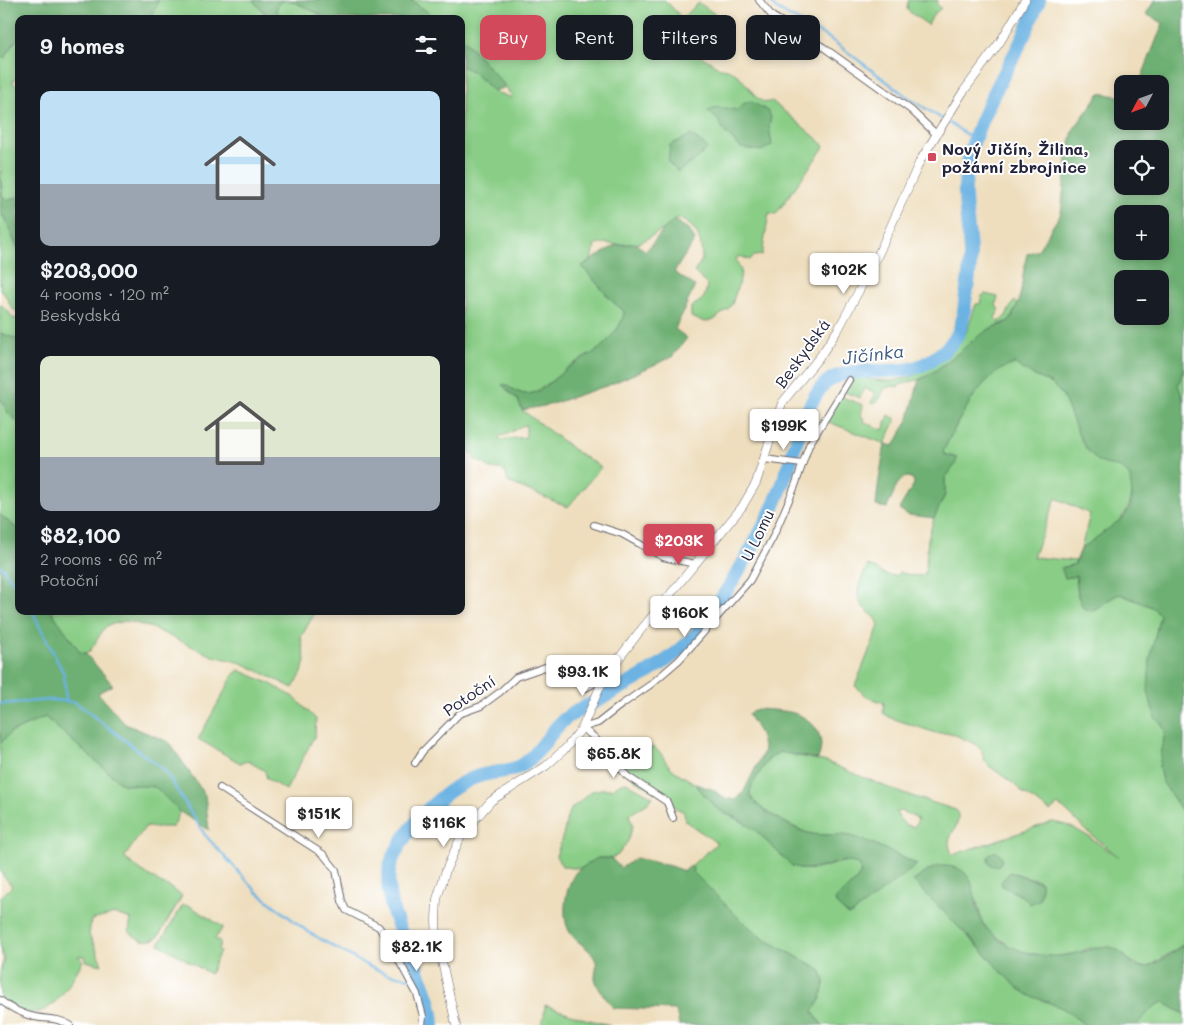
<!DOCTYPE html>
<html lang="en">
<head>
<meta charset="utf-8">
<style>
  body { margin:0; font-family:Mali,sans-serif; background:#20242c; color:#f1f3f6; height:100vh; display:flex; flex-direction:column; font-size:19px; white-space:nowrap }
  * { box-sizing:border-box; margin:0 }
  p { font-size:16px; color:#9ea1a6 }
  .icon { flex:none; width:28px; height:28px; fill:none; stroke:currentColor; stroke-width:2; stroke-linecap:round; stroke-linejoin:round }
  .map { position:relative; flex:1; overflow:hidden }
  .details { position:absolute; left:15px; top:15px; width:450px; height:600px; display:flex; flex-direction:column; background:#171b24; border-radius:10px; box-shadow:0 2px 8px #0003 }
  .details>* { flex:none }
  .hud { position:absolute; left:480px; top:15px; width:475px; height:45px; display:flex; gap:10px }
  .needle { width:32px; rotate:229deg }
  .buttons { position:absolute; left:1114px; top:75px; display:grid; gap:10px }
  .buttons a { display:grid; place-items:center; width:55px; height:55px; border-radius:10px; background:#171b24; box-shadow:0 2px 8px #0003; font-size:25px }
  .price { position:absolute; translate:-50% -42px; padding:0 11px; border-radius:5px; background:#fff; color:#222; font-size:16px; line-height:32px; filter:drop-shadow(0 1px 2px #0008) }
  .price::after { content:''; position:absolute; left:50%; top:30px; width:15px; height:11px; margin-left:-8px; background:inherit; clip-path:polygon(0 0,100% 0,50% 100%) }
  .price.active { background:#d1495b; color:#fff }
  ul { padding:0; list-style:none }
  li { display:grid; align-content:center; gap:10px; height:265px; padding:0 25px }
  li span { display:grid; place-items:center; height:155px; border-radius:10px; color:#555 }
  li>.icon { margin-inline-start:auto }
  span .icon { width:90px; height:90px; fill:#fffc; stroke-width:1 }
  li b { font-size:21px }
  h2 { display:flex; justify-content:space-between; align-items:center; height:60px; padding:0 25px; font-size:21px }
  .chip { padding:0 18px; border-radius:10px; background:#171b24; box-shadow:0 2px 8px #0003; font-size:18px; line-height:45px }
  .chip.active { background:#d1495b; color:#fff }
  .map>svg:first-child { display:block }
  .green { fill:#89cd86; stroke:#567860; fill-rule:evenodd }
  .forest { fill:#6eb073; stroke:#486957; fill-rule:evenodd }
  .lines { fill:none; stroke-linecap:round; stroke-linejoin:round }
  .stream { stroke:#6cb3e3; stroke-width:2.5 }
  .river { stroke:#6cb3e3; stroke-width:14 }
  .minor-casing { stroke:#696469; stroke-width:8 }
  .tertiary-casing { stroke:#696469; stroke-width:9 }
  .minor { stroke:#fff; stroke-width:6 }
  .tertiary { stroke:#fff; stroke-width:8 }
  .poi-dot { fill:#d1495b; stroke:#fff; stroke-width:2 }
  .labels { text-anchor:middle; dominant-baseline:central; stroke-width:4; stroke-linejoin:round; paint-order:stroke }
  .poi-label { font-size:16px; font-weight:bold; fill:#22223b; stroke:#fff; text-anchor:start }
  .street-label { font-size:16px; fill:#22223b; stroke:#fff }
  .water-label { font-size:18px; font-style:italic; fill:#405c7e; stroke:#fff }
</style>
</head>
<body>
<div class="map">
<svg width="1184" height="1025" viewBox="0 0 1184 1025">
  <rect width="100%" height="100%" fill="#fff"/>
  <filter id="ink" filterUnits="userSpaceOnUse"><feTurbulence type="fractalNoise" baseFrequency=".02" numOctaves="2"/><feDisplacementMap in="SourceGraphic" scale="10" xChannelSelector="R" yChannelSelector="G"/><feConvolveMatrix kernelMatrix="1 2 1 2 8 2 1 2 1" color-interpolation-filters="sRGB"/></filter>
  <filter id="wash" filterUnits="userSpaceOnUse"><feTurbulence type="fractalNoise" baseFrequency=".0096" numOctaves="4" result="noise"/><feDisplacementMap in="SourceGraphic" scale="20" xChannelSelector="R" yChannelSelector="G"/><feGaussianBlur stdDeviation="1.12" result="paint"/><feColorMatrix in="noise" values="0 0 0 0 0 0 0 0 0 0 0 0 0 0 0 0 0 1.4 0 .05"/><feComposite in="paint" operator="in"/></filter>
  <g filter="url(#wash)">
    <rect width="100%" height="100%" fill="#eedebe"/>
    <g class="green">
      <path d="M 158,0 L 253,0 L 265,14 L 277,17 L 279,19 L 150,19 Z"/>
      <path d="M 286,0 L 293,1 L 329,19 L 282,19 L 276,10 L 279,3 Z"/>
      <path d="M 411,0 L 665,0 L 682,18 L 699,3 L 716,15 L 692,40 L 686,40 L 671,28 L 668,32 L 682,44 L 720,68 C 741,67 753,100 764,102 C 765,103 771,102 772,101 L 821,142 L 824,147 L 776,214 L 769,213 L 762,255 L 754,256 L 750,260 L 740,256 L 736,259 L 741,271 L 740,279 L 732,304 L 729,308 L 714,320 L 705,322 L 691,317 L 691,307 C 703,299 705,300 707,285 L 694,272 L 702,260 C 702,240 697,225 677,218 L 664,229 L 639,243 L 615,245 L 607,243 L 595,245 L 591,260 L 582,266 L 612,301 L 624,311 C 624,325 609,340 599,349 C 590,356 578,360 569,367 C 560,374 539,393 528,394 C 520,395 510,387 503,384 L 502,385 L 518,400 L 522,410 L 577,452 L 601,467 L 568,507 L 508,482 L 506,474 L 502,469 L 490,469 L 485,464 L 475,460 C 474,454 468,449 461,449 L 461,66 L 472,71 L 493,91 L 512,98 L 506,87 L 461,36 L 461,19 L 445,19 L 443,17 L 433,16 ZM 526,425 L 526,437 L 499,440 L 500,436 C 512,435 516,426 526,425 Z"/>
      <path d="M 908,0 L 938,0 L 936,3 L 941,8 L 933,15 L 928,25 L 907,10 Z"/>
      <path d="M 82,14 L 100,17 L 102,19 L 71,19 Z"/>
      <path d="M 19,35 L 19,76 L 12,82 L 19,87 L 19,196 C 11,200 10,203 2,196 L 0,165 L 0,56 L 5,57 Z"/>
      <path d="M 0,213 C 10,222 11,238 19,250 L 19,313 L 12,308 L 4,293 L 0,291 Z"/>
      <path d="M 985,294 L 998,297 L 996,305 L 999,310 L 995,318 L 999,322 L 1005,317 L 1014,301 L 1018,304 L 1009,321 L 991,328 L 927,377 L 900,385 L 898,387 L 894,386 L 885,388 L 879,400 L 874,404 L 871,403 L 876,393 L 865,388 L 860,398 L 844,392 L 851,379 L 854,375 L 873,380 L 891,381 L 911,377 L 928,367 L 966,333 L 976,304 L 980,304 L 982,296 Z"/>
      <path d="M 0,304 L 9,312 L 12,318 L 19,319 L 19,340 L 0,333 Z"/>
      <path d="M 1015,364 C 1020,367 1026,371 1031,374 C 1038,378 1046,380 1052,384 C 1072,399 1073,429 1086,448 C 1100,467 1106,459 1122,468 C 1128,472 1132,480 1132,488 C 1133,520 1104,532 1081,549 L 1090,514 L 1056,498 L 1033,557 L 1076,561 L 1075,564 L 1061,568 L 1065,578 L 1076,576 L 1078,596 L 1084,608 L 1091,611 C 1102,606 1108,598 1119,594 L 1152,607 L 1160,615 L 1154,640 L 1155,718 L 1163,726 L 1165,732 L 1159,767 L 1162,781 L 1184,814 L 1184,944 L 1149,967 L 1142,967 L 1129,960 L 1120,952 L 1089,948 L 1078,953 L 1053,957 L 1025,952 L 1011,947 L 990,932 L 982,922 L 976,898 L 939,866 L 931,869 L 914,881 L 1018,988 C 1032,998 1047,1001 1062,1008 C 1070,1012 1077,1019 1085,1025 L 822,1025 L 813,1012 L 821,998 L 822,973 L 818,968 L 764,939 L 742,921 L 693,872 L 692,865 L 717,843 L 685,821 L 684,812 L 676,808 L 668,798 L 662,794 L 636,781 L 625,769 C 630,758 642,753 653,747 C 664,754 663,759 670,767 C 677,774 688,778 695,784 C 703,791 708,801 716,807 C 728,817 743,820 755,830 C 765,839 792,866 803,869 C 822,873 840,856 859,864 C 867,878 843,890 835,900 L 837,905 L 848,915 L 852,914 L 916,864 C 895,854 873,842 850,836 C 836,833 822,837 808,833 C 796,829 751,806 750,794 C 749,788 755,781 757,777 C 763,767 769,756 780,752 L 827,762 L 896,791 L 956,810 C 963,822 951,831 949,842 C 949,846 951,852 952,855 L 1052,822 C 1078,825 1097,844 1119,857 L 1089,833 L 1064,809 L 1058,805 L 1050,811 L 1023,793 L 1014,784 L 989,766 L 984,760 L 982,751 L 975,744 L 951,733 L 936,733 L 891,718 L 883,713 L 884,703 L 867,697 L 855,686 L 879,626 C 877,616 872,616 865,609 C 851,596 861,579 868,565 C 881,569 882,578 898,575 L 899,572 C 907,574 917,578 925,574 L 928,539 L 934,518 L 945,495 L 945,478 L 950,472 L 957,458 L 944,454 L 943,451 C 958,423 981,370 1015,364 ZM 899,811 C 906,813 913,814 918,820 L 914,827 C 903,826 900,820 896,812 ZM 1015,873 C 1023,877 1036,878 1041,882 L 1041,887 L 1027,901 L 1022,896 L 1002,886 L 1001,882 Z"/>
      <path d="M 1184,368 L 1184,403 L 1178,385 Z"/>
      <path d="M 842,397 L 863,405 L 861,416 L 865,419 L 864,422 L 883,430 L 889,415 L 896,419 L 885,444 L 826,421 L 839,398 Z"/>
      <path d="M 0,398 L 9,414 L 19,423 L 19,530 L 0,515 Z"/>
      <path d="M 51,611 L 316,611 L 301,637 L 305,660 L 302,673 L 293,688 L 242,663 L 213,656 L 152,628 L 136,623 L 126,621 L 108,625 L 103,630 L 90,651 L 81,654 Z"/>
      <path d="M 239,670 L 271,684 L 295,698 L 316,719 L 315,735 L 286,790 L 267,779 L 265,771 L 248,761 L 240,763 L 198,739 L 234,674 Z"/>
      <path d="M 45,717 L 122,784 L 155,787 L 180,812 L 173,827 L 145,827 L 124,858 L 160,883 L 168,886 L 182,896 L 158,937 C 147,944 137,940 129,931 L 131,919 L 115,914 L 91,920 L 89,935 L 95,946 L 102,965 L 86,961 L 85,956 L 78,956 L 83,961 C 70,982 54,1019 24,1012 C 16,1011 7,1002 0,998 L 0,972 L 4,959 L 0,949 L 0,898 L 12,886 L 0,872 L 0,744 L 10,733 Z"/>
      <path d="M 626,782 L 653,797 L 648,803 L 629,815 L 633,825 L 628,841 L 618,855 L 611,858 L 598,858 L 585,867 L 580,868 L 571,868 L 562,866 L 556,856 L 564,832 L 567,817 L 572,808 L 592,791 L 601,789 L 612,789 L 621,783 Z"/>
      <path d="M 183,905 L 190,906 L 223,927 L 215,939 L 221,943 L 218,949 L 220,951 L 210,974 L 159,944 Z"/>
      <path d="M 1163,1001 L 1184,1014 L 1184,1025 L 1136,1025 L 1155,1006 Z"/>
      <path d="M 545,1005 L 585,1019 L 611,1025 L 541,1025 L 544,1016 Z"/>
    </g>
    <g class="forest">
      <path d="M 0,0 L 158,0 C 158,9 151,11 150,19 L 102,19 L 99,17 L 82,14 L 71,19 L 19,19 L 19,35 L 5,58 L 0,56 Z"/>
      <path d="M 253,0 L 284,0 L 279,3 L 276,10 L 282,19 C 269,17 262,12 253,0 Z"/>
      <path d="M 286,0 L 411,0 L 433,16 L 443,17 L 445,19 L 329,19 L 293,1 Z"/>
      <path d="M 1155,0 L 1184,0 L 1184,368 L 1178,385 L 1184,403 L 1184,814 L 1162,781 L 1159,767 L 1165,732 L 1163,726 L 1155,718 L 1148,691 L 1150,659 L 1160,615 L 1152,607 L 1120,594 C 1107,599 1103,606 1091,611 L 1083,608 L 1078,596 L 1076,576 L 1065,578 L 1061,568 L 1075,564 L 1081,549 L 1124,517 L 1130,507 L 1132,497 L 1130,477 L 1123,469 L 1099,462 L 1087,450 L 1080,438 L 1063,396 L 1052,384 L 1031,374 L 1015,364 C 981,370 957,424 943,451 L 944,454 L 957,458 L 955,465 L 945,478 L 945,495 L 934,518 L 908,515 L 899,509 L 914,484 L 913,479 L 908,477 L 903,478 L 897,485 L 887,508 L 876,506 L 878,486 L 885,444 L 894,446 L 909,418 L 919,380 C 945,368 964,345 988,330 C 996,325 1007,326 1012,317 C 1024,295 1021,277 1027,254 L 1038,250 L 1061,213 L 1067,158 L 1073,130 L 1100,93 L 1122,97 L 1122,121 L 1160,121 L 1160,84 L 1139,84 L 1163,23 L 1146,14 ZM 1122,149 L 1160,149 L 1160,186 L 1122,186 ZM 1122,214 L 1160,214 L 1160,251 L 1122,251 ZM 1122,279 L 1160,279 L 1160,316 L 1122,316 Z"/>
      <path d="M 461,36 L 506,87 L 493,91 L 472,71 L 461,66 Z"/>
      <path d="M 750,101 L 768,111 L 771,117 L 769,126 L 772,145 L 761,151 L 741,148 L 726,134 L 718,120 L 708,111 C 715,104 728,109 737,110 L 743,104 Z"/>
      <path d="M 691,135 L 708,148 L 698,158 L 678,172 L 668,162 L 670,145 Z"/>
      <path d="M 0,171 L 2,196 C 10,203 11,199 19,196 L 19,250 C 11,238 10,222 0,213 Z"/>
      <path d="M 674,220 L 688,229 L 695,240 L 674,272 L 695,286 L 675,329 L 687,338 L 672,357 L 609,385 L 549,405 L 522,410 L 518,400 L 502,385 L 503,384 C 509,387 520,395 528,394 C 539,394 560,374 569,367 C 578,360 590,356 599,349 C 609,340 624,324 624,311 L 612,301 L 582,266 L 614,246 L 634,243 L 646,251 L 664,229 Z"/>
      <path d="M 0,333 L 19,340 L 19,423 L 9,414 L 0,398 Z"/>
      <path d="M 0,515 L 19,530 L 19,611 L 51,611 L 81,653 L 85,653 L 113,685 L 98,693 L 125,724 L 169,742 L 205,795 L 209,830 L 180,812 L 155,787 L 122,784 L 45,717 L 10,733 L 0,744 Z"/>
      <path d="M 757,709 C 769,710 791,710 801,716 C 819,725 825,741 818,759 L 780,752 C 769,756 763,767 757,776 C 755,781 749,788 750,794 C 751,806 796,830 808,833 C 822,837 837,833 850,836 C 874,842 895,854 917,865 L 852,914 L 848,915 L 837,905 L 835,900 C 843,890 867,878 859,864 L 844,861 L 818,868 L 802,869 L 792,866 L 755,830 L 737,818 L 723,813 L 713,805 L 695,784 L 712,789 L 724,798 L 736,800 L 743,793 L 764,751 L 760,734 L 748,714 Z"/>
      <circle cx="995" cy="859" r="7"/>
      <path d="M 598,858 L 611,858 L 621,868 L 636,858 L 670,866 L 684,871 L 692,865 L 693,872 L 742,921 L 764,939 L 818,968 L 825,980 L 821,998 L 813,1012 L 822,1025 L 679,1025 L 676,1010 L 613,1008 C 608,1000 596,988 595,978 C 595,972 598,965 595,959 C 590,948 578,944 571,934 C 560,919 565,887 576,872 C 578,870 595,859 598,858 Z"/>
      <path d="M 939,866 C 981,864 970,897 982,922 C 985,928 992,934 997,938 C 1020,955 1050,960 1077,953 C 1088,951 1099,945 1110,947 C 1124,949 1130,969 1145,967 C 1156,966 1175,951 1184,944 L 1184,1014 L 1163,1002 L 1155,1006 L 1136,1025 L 1085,1025 L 1064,1009 L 1048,1002 L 1030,996 L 1018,988 L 1002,973 L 982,950 L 913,881 L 931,869 Z"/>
      <path d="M 1010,872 L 1041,882 L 1041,893 L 1039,900 L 1030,904 L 1022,896 L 1002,886 L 1001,882 Z"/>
    </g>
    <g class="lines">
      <g class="stream">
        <path d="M 769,0 L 775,8 L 829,38 L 906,96 L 974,139"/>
        <path d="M 0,565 L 19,590"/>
        <path d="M 32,611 L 64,674 L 66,700"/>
        <path d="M 0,704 L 51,700 L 75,702 L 165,771 L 205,835 L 257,892 L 308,932 L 366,965 L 387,974 L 422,980"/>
      </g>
      <path class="river" d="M 433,1025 C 432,971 371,910 393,858 C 407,826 446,786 479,776 C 495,771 511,773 524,764 C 541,752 550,731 565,719 C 574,712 585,707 595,702 C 628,684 663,667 691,640 C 706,624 718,604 730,585 C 750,553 770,519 783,483 C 794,454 801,414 820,389 C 840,363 881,375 910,369 C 926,366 944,353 954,340 C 962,329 964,315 965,302 C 967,288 970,275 970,261 C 971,237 964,212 965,187 C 967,139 992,97 1014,55 C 1024,38 1031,19 1039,0"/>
    </g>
  </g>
  <g filter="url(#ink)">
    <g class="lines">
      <g class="minor-casing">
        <g id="minor">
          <path d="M 759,0 L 772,16 L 823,47 L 911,110 L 936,134"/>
          <path d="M 764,459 L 802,464"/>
          <path d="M 594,525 L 622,534 L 663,557 L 695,564"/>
          <path d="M 582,728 L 598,723 L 621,705 L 650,685 L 679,660 L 750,580 L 773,537 L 795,486 L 809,445 L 849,380"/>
          <path d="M 582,728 L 595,738 L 627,776 L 667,802 L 673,818"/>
          <path d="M 415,763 L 422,752 L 459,714 L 481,706 L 500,692 L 516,677 L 545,667 L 586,688 L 604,678"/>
          <path d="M 220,788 L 323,854 L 336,870 L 342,901 L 346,910 L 379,927 L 397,957 L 417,994 L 423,1016 L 422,1025"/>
          <path d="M 0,1000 C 10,1008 22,1014 35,1017 C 51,1020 55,1017 70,1025"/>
        </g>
      </g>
      <g class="tertiary-casing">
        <path id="tertiary" d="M 456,1025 L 437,939 L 436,920 L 437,899 L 446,870 L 462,834 L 491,801 L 546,766 L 566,748 L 582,728 L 604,678 L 640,631 L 742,507 L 756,483 L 782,403 L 821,355 L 839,328 L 878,255 L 920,161 L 963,92 L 1000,42 L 1025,0"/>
      </g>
      <use href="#minor" class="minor"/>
      <use href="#tertiary" class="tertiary"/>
    </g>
  </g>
  <rect class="poi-dot" x="927" y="152" width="10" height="10" rx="2.5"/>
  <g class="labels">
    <g class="poi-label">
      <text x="942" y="148">Nový Jičín, Žilina,<tspan x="942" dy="18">požární zbrojnice</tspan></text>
    </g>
    <g class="street-label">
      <text transform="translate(802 353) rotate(-54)">Beskydská</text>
      <text transform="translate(757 535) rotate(-64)">U Lomu</text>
      <text transform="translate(469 695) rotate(-34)">Potoční</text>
    </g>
    <g class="water-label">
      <text transform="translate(873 354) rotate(-7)">Jičínka</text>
    </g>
  </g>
</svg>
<div class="buttons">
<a><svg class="needle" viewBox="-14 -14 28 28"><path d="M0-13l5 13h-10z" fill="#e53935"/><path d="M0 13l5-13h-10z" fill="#9ea1a6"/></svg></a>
<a><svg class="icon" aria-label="locate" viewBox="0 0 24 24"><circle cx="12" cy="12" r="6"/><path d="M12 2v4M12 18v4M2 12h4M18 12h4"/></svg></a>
<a>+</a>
<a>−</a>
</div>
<b class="price" style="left:844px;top:295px">$102K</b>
<b class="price" style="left:784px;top:451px">$199K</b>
<b class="price active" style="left:679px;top:566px">$203K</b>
<b class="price" style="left:685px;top:638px">$160K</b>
<b class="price" style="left:583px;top:697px">$93.1K</b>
<b class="price" style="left:614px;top:779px">$65.8K</b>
<b class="price" style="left:319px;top:839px">$151K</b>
<b class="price" style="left:444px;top:848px">$116K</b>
<b class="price" style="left:417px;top:972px">$82.1K</b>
<div class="hud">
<a class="chip active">Buy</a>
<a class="chip">Rent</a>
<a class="chip">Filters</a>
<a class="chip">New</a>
</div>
<section class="details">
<h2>9 homes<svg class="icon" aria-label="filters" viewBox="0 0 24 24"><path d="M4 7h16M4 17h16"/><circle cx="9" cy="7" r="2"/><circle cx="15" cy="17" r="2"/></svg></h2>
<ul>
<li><span style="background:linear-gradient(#bfe0f5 60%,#9aa5b1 0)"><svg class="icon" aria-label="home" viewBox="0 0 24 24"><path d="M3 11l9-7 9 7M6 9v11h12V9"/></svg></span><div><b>$203,000</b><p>4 rooms · 120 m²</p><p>Beskydská</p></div></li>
<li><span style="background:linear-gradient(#dfe7d0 65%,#9aa5b1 0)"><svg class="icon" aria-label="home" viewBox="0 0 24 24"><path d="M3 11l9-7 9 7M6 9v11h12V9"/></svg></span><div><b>$82,100</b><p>2 rooms · 66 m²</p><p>Potoční</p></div></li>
</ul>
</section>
</div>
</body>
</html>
